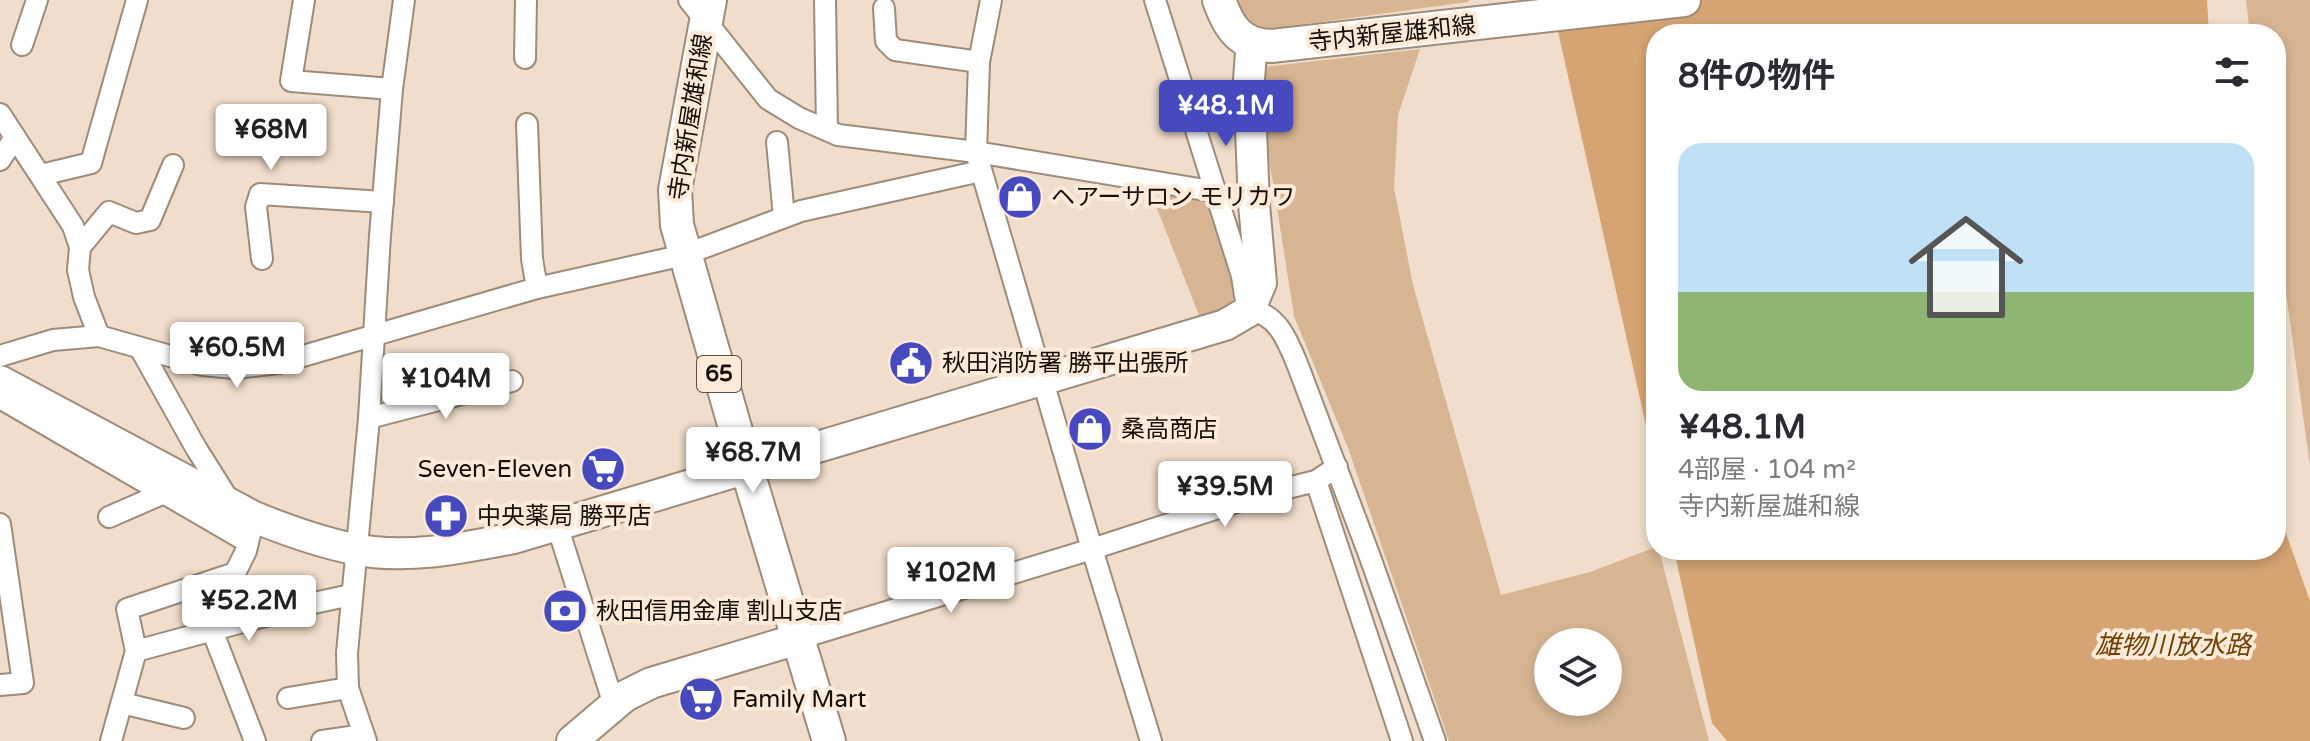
<!DOCTYPE html>
<html lang="ja">
<head>
<meta charset="utf-8">
<style>
  body { margin:0; font-family:"Varela Round","Noto Sans JP",sans-serif; background:#f7f7f7; color:#2b2b33; height:100vh; display:flex; flex-direction:column; font-size:30px; white-space:nowrap }
  * { box-sizing:border-box; margin:0 }
  p { font-size:26px; color:#7c7c81 }
  .icon { flex:none; width:44px; height:44px; fill:none; stroke:currentColor; stroke-width:2; stroke-linecap:round; stroke-linejoin:round }
  .map { position:relative; flex:1; overflow:hidden }
  .details { position:absolute; left:1646px; top:24px; width:640px; height:536px; display:flex; flex-direction:column; background:#fff; border-radius:32px; box-shadow:0 4px 12px #0003 }
  .details>* { flex:none }
  .controls { position:absolute; left:1534px; top:628px; display:grid; gap:16px }
  .controls a { display:grid; place-items:center; width:88px; height:88px; border-radius:50%; background:#fff; box-shadow:0 4px 12px #0003; font-size:40px }
  .price { position:absolute; translate:-50% -68px; padding:0 18px; border-radius:8px; background:#fff; color:#222; font-size:26px; line-height:52px; filter:drop-shadow(0 2px 4px #0008) }
  .price::after { content:''; position:absolute; left:50%; top:48px; width:24px; height:18px; margin-left:-12px; background:inherit; clip-path:polygon(0 0,100% 0,50% 100%) }
  .price.on { background:#4749be; color:#fff }
  ul { padding:0; list-style:none }
  li { display:grid; align-content:center; gap:16px; height:424px; padding:0 32px }
  li+li { border-top:2px solid #e1e1e2 }
  li span { display:grid; place-items:center; height:248px; border-radius:24px; color:#555 }
  li>.icon { margin-inline-start:auto }
  span .icon { width:144px; height:144px; fill:#fffc; stroke-width:1 }
  li b { font-size:34px }
  h2 { display:flex; justify-content:space-between; align-items:center; height:96px; padding:0 32px; font-size:34px }
  .map>svg:first-child { display:block }
  .green { fill:#d7b593; fill-rule:evenodd }
  .water { fill:#d5a472 }
  .lines { fill:none; stroke-linecap:round; stroke-linejoin:round }
  .street-casing { stroke:#9d8c7b; stroke-width:24 }
  .secondary-casing { stroke:#9d8c7b; stroke-width:34 }
  .primary-casing { stroke:#9d8c7b; stroke-width:36 }
  .street { stroke:#fff; stroke-width:20 }
  .secondary { stroke:#fff; stroke-width:30 }
  .primary { stroke:#fff; stroke-width:32 }
  .labels { text-anchor:middle; dominant-baseline:central; stroke-width:8; stroke-linejoin:round; paint-order:stroke }
  .shield { fill:#feead8; stroke:#5b5046; stroke-width:2 }
  .shield-label { font-size:22px; font-weight:bold; fill:#150e08 }
  .street-label { font-size:24px; fill:#150e08; stroke:#feead8 }
  .poi-label { font-size:24px; fill:#150e08; stroke:#feead8; text-anchor:start }
  .water-label { font-size:26px; font-style:italic; fill:#6f4100; stroke:#feead8 }
</style>
</head>
<body>
<div class="map">
<svg width="2310" height="741" viewBox="0 0 2310 741">
  <rect width="100%" height="100%" fill="#f0ddcb"/>
  <g class="green">
    <path d="M 1232,0 L 1469,0 L 1468,2 L 1306,24 L 1263,34 L 1243,23 Z"/>
    <path d="M 2246,0 L 2310,0 L 2310,466 L 2276,220 L 2276,34 L 2250,34 Z"/>
    <path d="M 1420,49 L 1398,115 L 1394,188 L 1413,285 L 1501,595 L 1590,572 L 1656,547 L 1656,550 L 1659,550 L 1709,741 L 1449,741 L 1348,448 L 1294,316 L 1273,182 L 1258,108 L 1263,67 ZM 1548,642 L 1608,642 L 1608,702 L 1548,702 Z"/>
    <path d="M 1178,194 L 1208,199 L 1235,284 L 1232,306 L 1201,320 L 1154,201 Z"/>
  </g>
  <g class="water">
    <path d="M 1551,0 L 2207,0 L 2209,34 L 1656,34 L 1656,470 Z"/>
    <path d="M 2276,505 L 2310,601 L 2310,741 L 1727,741 L 1712,723 L 1674,550 L 2276,550 Z"/>
  </g>
  <g class="lines">
    <g class="street-casing">
      <g id="street">
        <path d="M 304,0 L 291,81 L 392,89"/>
        <path d="M 689,0 L 768,99 L 799,118 L 838,135 L 976,152 L 1217,192"/>
        <path d="M 825,0 L 827,130"/>
        <path d="M 991,0 L 979,62 L 976,152 L 1092,549 L 1151,741"/>
        <path d="M 1155,0 L 1242,276 L 1245,296 L 1249,311 C 1277,311 1289,344 1298,366 L 1370,557 L 1435,741"/>
        <path d="M 884,8 L 886,41 L 895,50 L 979,62"/>
        <path d="M 22,45 L 37,0"/>
        <path d="M 525,58 L 526,0"/>
        <path d="M 0,114 L 73,226 L 80,247 L 78,270 L 84,297 L 99,336"/>
        <path d="M 527,124 L 532,259 L 537,288"/>
        <path d="M 777,142 L 784,217"/>
        <path d="M 0,160 L 15,137"/>
        <path d="M 41,175 L 91,163 L 137,0"/>
        <path d="M 80,247 L 109,212 L 136,223 L 150,220 L 173,165"/>
        <path d="M 262,259 L 256,207 L 260,194 L 383,202"/>
        <path d="M 140,348 L 196,448 L 230,502"/>
        <path d="M 0,356 L 53,340 L 99,336 L 202,365 L 235,368 L 279,363 L 537,288 L 684,255 L 801,211 L 981,171"/>
        <path d="M 0,398 L 248,542"/>
        <path d="M 369,418 L 512,381"/>
        <path d="M 1316,481 L 1402,741"/>
        <path d="M 109,517 L 164,493"/>
        <path d="M 0,524 L 23,683 L 0,685"/>
        <path d="M 557,525 L 614,705"/>
        <path d="M 212,630 L 255,741"/>
        <path d="M 798,639 L 1092,549 L 1255,496 L 1316,481 L 1337,467"/>
        <path d="M 136,651 L 309,604 L 351,595"/>
        <path d="M 288,698 L 348,688"/>
        <path d="M 122,703 L 184,718"/>
        <path d="M 111,741 L 136,651 L 127,609 L 235,573 L 246,551 L 254,517"/>
        <path d="M 322,741 L 364,735"/>
        <path d="M 366,741 L 348,688 L 347,653 L 369,418 L 380,236 L 392,89 L 404,0"/>
      </g>
    </g>
    <g class="secondary-casing">
      <g id="secondary">
        <path d="M 0,381 L 254,517 C 286,530 319,542 354,549 C 405,560 463,548 514,538 L 1225,325 L 1249,311 L 1261,283 L 1254,204 L 1249,80 L 1251,52 L 1255,45"/>
        <path d="M 572,741 L 625,696 L 651,683 L 798,639"/>
      </g>
    </g>
    <g class="primary-casing">
      <g id="primary">
        <path d="M 710,0 L 675,190 L 677,225 L 744,459 L 829,741"/>
        <path d="M 1219,0 C 1229,28 1240,45 1271,46 L 1684,0"/>
      </g>
    </g>
    <use href="#street" class="street"/>
    <use href="#secondary" class="secondary"/>
    <use href="#primary" class="primary"/>
  </g>
  <defs>
    <g id="shop-disc" transform="scale(2.3)"><circle r="9.5" fill="#4749be" stroke="#feead8"/><path d="M-5-2.5h2.3a2.7 3.5 0 0 1 5.4 0H5L5.5 6h-11ZM-1.5-2.5h3a1.5 2.3 0 0 0-3 0Z" fill="#fff"/></g>
    <g id="civic-disc" transform="scale(2.3)"><circle r="9.5" fill="#4749be" stroke="#feead8"/><path d="M-.6-6.5H3V-4.5H.6V-3L4-1V1h2V6H-6V1h2V-1L-.6-3ZM-1.2 2.5V6h2.4V2.5Z" fill="#fff"/></g>
    <g id="supermarket-disc" transform="scale(2.3)"><circle r="9.5" fill="#4749be" stroke="#feead8"/><path d="M-6-5.5h2.5l.6 2H6L4.5 2H-2.5L-4.4-4H-6ZM-1.5 3.2a1.3 1.3 0 1 0 .1 0ZM3 3.2a1.3 1.3 0 1 0 .1 0Z" fill="#fff"/></g>
    <g id="pharmacy-disc" transform="scale(2.3)"><circle r="9.5" fill="#4749be" stroke="#feead8"/><path d="M-2-6h4v4h4v4h-4v4h-4v-4h-4v-4h4Z" fill="#fff"/></g>
    <g id="bank-disc" transform="scale(2.3)"><circle r="9.5" fill="#4749be" stroke="#feead8"/><path d="M-6-4H6V4H-6ZM0-2.3a2.3 2.3 0 1 0 0 4.6a2.3 2.3 0 1 0 0-4.6Z" fill="#fff"/></g>
  </defs>
  <g fill-rule="evenodd">
    <use href="#shop-disc" x="1020" y="197"/>
    <use href="#civic-disc" x="911" y="363"/>
    <use href="#shop-disc" x="1090" y="429"/>
    <use href="#supermarket-disc" x="603" y="469"/>
    <use href="#pharmacy-disc" x="446" y="516"/>
    <use href="#bank-disc" x="565" y="611"/>
    <use href="#supermarket-disc" x="701" y="699"/>
  </g>
  <g class="labels">
    <rect class="shield" x="697" y="356" width="44" height="36" rx="6"/>
    <g class="shield-label">
      <text x="719" y="374">65</text>
    </g>
    <g class="street-label">
      <text transform="translate(1392 34) rotate(-6)">寺内新屋雄和線</text>
      <text transform="translate(691 117) rotate(-81)">寺内新屋雄和線</text>
    </g>
    <g class="poi-label">
      <text x="1051" y="197">ヘアーサロン モリカワ</text>
      <text x="942" y="363">秋田消防署 勝平出張所</text>
      <text x="1121" y="429">桑高商店</text>
      <text x="572" y="469" text-anchor="end">Seven-Eleven</text>
      <text x="477" y="516">中央薬局 勝平店</text>
      <text x="596" y="611">秋田信用金庫 割山支店</text>
      <text x="732" y="699">Family Mart</text>
    </g>
    <g class="water-label">
      <text x="2173" y="645">雄物川放水路</text>
    </g>
  </g>
</svg>
<div class="controls">
<a><svg class="icon" aria-label="layers" viewBox="0 0 24 24"><path d="M12 4l9 5-9 5-9-5zM3 14l9 5 9-5"/></svg></a>
</div>
<b class="price on" style="left:1226px;top:148px">¥48.1M</b>
<b class="price" style="left:271px;top:172px">¥68M</b>
<b class="price" style="left:237px;top:390px">¥60.5M</b>
<b class="price" style="left:446px;top:421px">¥104M</b>
<b class="price" style="left:753px;top:495px">¥68.7M</b>
<b class="price" style="left:1225px;top:529px">¥39.5M</b>
<b class="price" style="left:951px;top:615px">¥102M</b>
<b class="price" style="left:249px;top:643px">¥52.2M</b>
<section class="details">
<h2>8件の物件<svg class="icon" aria-label="filters" viewBox="0 0 24 24"><path d="M4 7h16M4 17h16"/><circle cx="9" cy="7" r="2"/><circle cx="15" cy="17" r="2"/></svg></h2>
<ul>
<li><span style="background:linear-gradient(#bfe0f5 60%,#8fb573 0)"><svg class="icon" aria-label="home" viewBox="0 0 24 24"><path d="M3 11l9-7 9 7M6 9v11h12V9"/></svg></span><div><b>¥48.1M</b><p>4部屋 · 104 m²</p><p>寺内新屋雄和線</p></div></li>
</ul>
</section>
</div>
</body>
</html>
